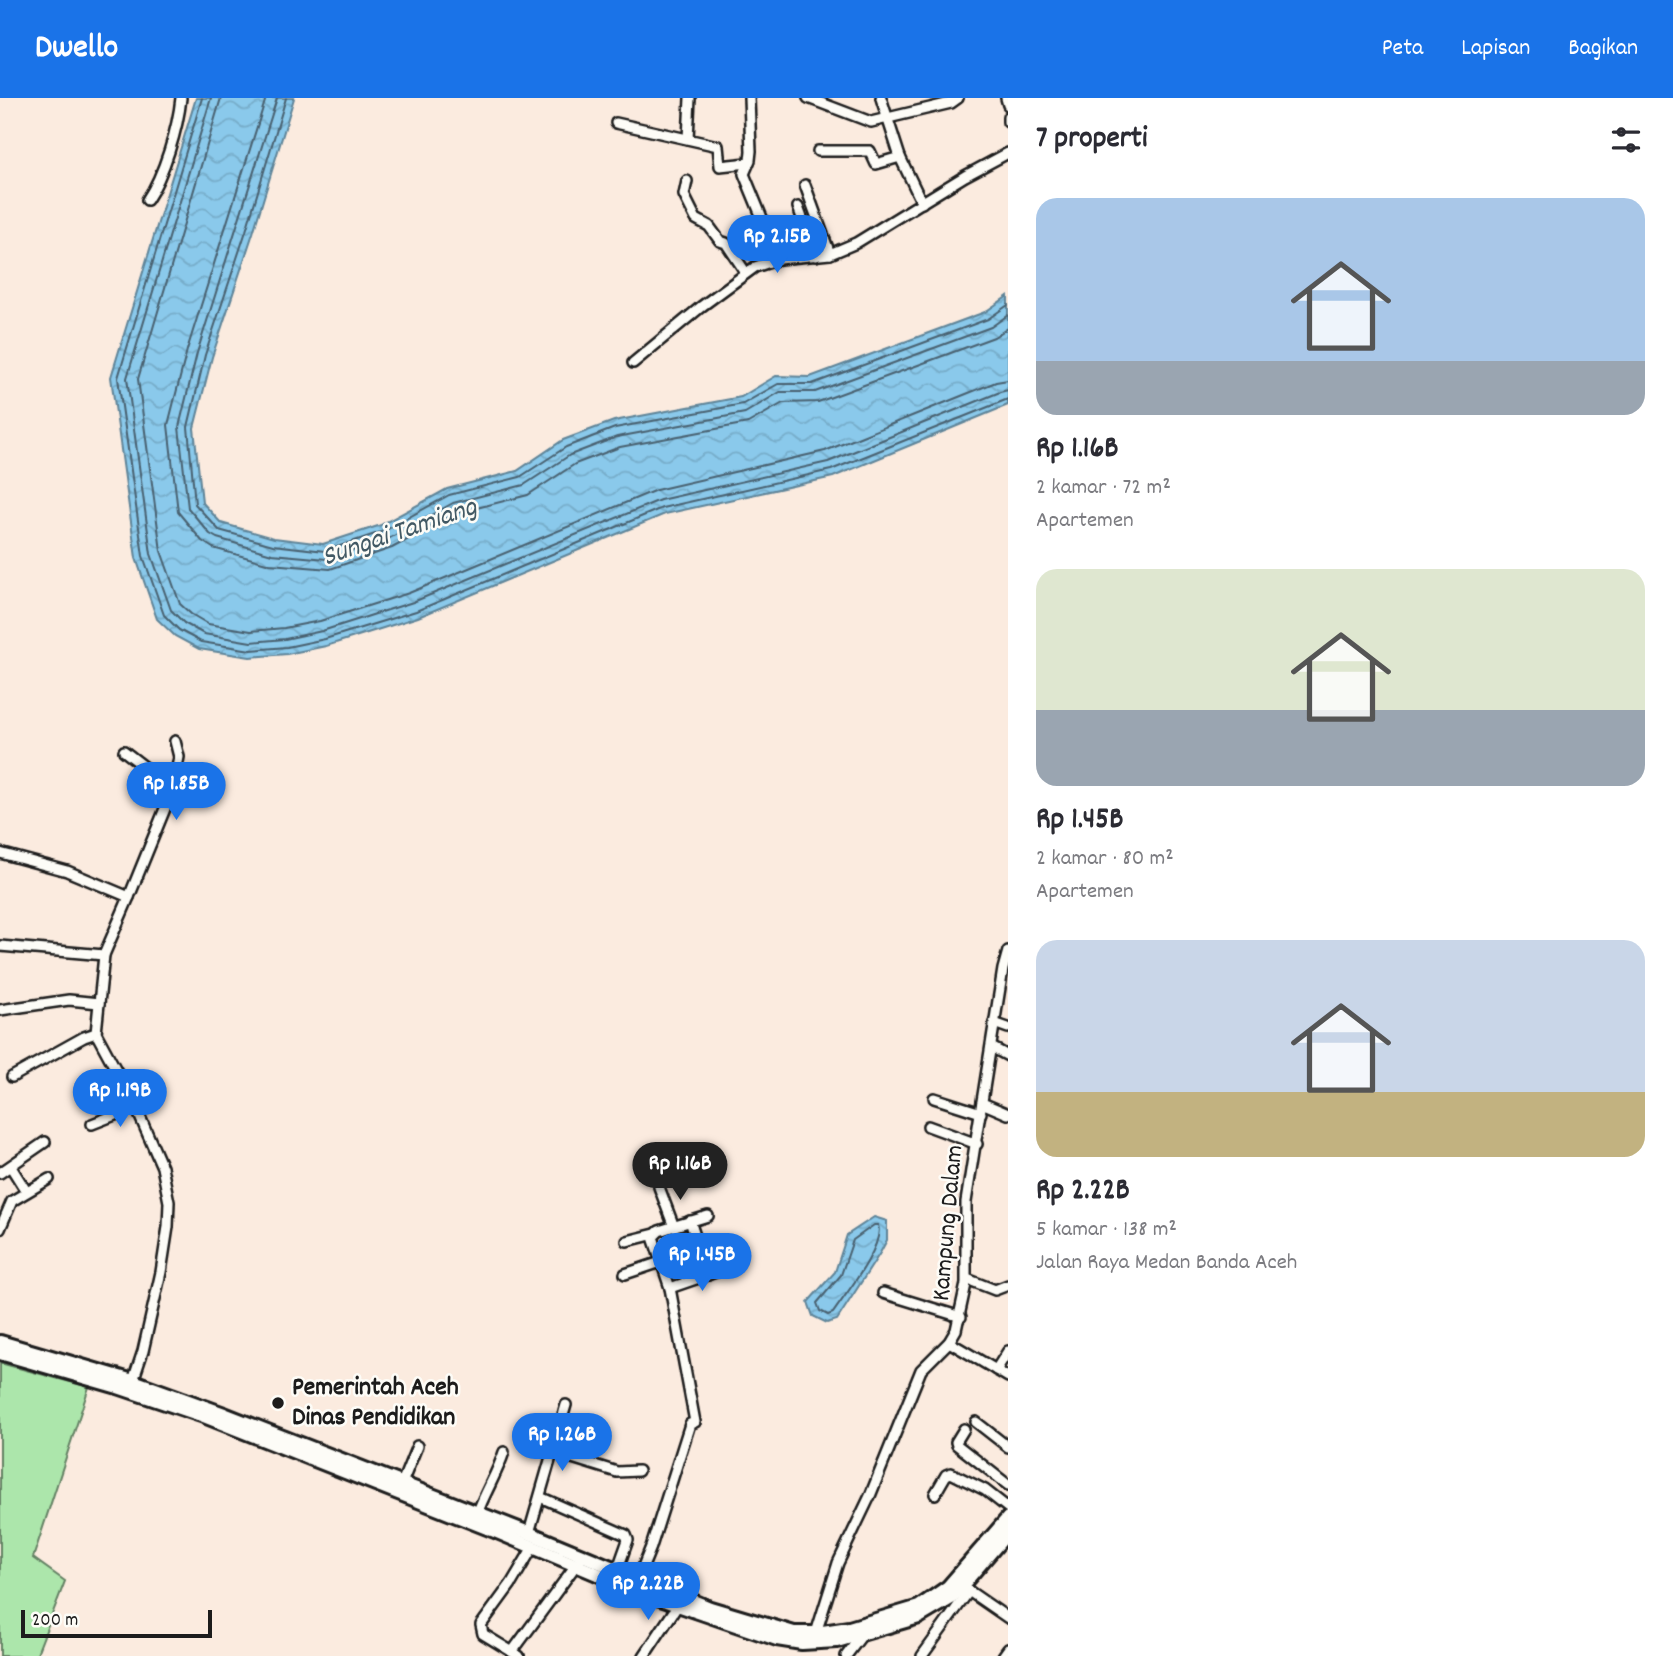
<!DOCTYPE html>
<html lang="id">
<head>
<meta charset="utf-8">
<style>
  body { margin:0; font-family:Dekko,sans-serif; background:#f7f7f7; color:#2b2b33; height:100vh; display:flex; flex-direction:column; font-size:26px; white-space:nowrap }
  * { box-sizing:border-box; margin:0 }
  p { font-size:23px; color:#7c7c81 }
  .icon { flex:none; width:38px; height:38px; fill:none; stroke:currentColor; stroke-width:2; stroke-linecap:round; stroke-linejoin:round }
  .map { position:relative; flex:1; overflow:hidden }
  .sheet { display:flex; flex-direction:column; background:#fff; width:665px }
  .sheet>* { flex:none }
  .scale { position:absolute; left:21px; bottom:18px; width:191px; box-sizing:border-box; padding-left:7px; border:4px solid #1c1c1c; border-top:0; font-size:19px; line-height:24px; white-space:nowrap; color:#1c1c1c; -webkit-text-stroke:5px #fdfcf7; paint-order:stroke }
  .price { position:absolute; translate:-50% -60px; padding:0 16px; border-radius:24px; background:#1a73e8; color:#fff; font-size:23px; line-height:46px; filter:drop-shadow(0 2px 4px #0008) }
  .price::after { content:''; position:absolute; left:50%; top:42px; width:21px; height:16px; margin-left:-10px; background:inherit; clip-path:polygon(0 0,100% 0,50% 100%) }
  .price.current { background:#222; color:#fff }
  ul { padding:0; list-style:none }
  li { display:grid; align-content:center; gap:14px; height:371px; padding:0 28px }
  li span { display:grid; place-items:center; height:217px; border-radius:21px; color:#555 }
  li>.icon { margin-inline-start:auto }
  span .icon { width:126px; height:126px; fill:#fffc; stroke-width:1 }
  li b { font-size:30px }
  h2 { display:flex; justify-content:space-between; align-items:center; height:84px; padding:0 28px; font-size:30px }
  header { display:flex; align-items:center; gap:42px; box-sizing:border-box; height:98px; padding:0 35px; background:#1a73e8; color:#fff }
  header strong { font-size:33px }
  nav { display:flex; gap:38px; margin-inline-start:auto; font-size:24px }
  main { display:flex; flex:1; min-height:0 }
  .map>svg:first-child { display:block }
  .pitch { fill:#ace6ab; stroke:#648164; stroke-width:2 }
  .water { fill:url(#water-waves); stroke:#5e8498; stroke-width:2 }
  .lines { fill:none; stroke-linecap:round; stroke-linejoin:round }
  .shore { stroke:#48616f; stroke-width:2 }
  .minor-casing { stroke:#1c1c1c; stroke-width:14 }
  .highway-casing { stroke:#1c1c1c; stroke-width:18 }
  .minor { stroke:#fdfcf7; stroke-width:9 }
  .highway { stroke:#fdfcf7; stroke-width:12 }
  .poi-dot { fill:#1c1c1c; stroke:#fdfcf7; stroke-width:2.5 }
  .labels { text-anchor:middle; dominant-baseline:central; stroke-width:5; stroke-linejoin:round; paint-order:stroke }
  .street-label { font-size:26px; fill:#1c1c1c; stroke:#fdfcf7 }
  .poi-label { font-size:26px; font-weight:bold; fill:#1c1c1c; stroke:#fdfcf7; text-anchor:start }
  .water-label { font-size:28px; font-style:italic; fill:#425964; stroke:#fdfcf7 }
</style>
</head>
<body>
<header>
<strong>Dwello</strong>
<nav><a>Peta</a><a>Lapisan</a><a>Bagikan</a></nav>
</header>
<main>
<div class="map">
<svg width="1008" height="1558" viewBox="0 0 1008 1558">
  <defs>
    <pattern id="water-waves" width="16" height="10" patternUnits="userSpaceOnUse" patternTransform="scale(1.75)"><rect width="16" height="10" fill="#8ac9eb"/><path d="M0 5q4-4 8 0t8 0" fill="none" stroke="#76acc9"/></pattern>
  </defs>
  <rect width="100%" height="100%" fill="#fbebdf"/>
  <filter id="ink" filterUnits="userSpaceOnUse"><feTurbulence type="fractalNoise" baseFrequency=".0143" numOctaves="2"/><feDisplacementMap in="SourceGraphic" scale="14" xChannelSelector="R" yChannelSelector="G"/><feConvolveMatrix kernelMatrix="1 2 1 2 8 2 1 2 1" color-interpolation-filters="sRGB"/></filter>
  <g filter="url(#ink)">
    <path class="pitch" d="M 0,1265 L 89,1289 L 33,1460 L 65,1483 L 36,1558 L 0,1558 Z"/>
    <g class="water">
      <path d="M 196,0 L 294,0 L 253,135 L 212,259 L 194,330 L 202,404 L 221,425 L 274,440 L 323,446 L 381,427 L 447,391 L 517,373 L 563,342 L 614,323 L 741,299 L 776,278 L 810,279 L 985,214 L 1008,198 L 1008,307 L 833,379 L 665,416 L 418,519 L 326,548 L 287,556 L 250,559 L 199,551 L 175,538 L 157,521 L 136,460 L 111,279 Z"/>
      <path d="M 874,1119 L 887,1123 L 887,1142 L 880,1155 L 837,1222 L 827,1225 L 813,1218 L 808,1204 L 835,1174 L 847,1137 Z"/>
    </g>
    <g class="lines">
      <g class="shore">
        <path d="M 202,0 L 118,280 L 143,458 L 164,517 L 179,532 L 201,544 L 251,552 L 287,549 L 325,541 L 416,513 L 662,410 L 831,372 L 1008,301"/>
        <path d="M 211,0 L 127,280 L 151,456 L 171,512 L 184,525 L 204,536 L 251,544 L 285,541 L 322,533 L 413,504 L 660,402 L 828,364 L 1000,294 L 1008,292"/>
        <path d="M 221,0 L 138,281 L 161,453 L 180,506 L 191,516 L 208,526 L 251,533 L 284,530 L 320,523 L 409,495 L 656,392 L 825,353 L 996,284 L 1008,282"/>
        <path d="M 266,0 L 187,252 L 168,327 L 178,414 L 202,443 L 213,450 L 270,466 L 330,471 L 392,450 L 457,415 L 528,397 L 575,366 L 620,349 L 748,325 L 783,305 L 818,304 L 994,239 L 1008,230"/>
        <path d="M 277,0 L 197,255 L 179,329 L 188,410 L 210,436 L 217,440 L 272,456 L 327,461 L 388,441 L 453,405 L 524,387 L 570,357 L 617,339 L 745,315 L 780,294 L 815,294 L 991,229 L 1008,217"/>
        <path d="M 286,0 L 246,133 L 205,257 L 188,329 L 195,406 L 219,432 L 273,447 L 325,453 L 384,433 L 449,397 L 520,379 L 566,349 L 615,330 L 743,306 L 778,286 L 812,286 L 988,221 L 1008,207"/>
        <path d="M 874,1127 L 878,1127 C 885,1147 845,1197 833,1215 L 828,1217 L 820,1213 L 817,1205 L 841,1177 L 853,1142 Z"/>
      </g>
      <g class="minor-casing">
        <g id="minor">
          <path d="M 749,0 L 751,53 L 750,62 L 744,76 L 779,161"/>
          <path d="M 808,0 L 871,24 L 951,5 L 958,0"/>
          <path d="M 881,0 L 900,59 L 922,105"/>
          <path d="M 1006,0 L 1008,7"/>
          <path d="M 1008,19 L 1008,24"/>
          <path d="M 616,25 L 718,48 L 720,68 L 748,65"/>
          <path d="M 688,41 L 690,0"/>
          <path d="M 818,53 L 870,53 L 876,66 L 900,59"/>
          <path d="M 687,83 L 684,97 L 696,121 L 709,128 L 720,143 L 726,145 L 746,175"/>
          <path d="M 805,87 L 830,156"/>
          <path d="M 147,102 C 164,77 178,30 181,0"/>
          <path d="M 798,109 L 816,158"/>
          <path d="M 633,265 L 702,208 L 755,169 L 779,161 L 830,156 L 856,145 L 965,78 L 1008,55"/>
          <path d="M 124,653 L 173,691"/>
          <path d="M 0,755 L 67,773 L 129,799 L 104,857 L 96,935 L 134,1005 L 162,1069 L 169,1104 L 168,1129 L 161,1174 L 143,1253 L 133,1283"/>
          <path d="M 129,799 L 173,691 L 179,659 L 175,643"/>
          <path d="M 0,848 L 104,857"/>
          <path d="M 0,912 L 69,902 L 99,905"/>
          <path d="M 994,925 L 1008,930"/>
          <path d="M 991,949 L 1008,958"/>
          <path d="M 12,979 L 84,939 L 96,935"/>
          <path d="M 934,1000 L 981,1015"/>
          <path d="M 982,1005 L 1008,1016"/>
          <path d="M 92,1026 L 120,1015 L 134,1005"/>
          <path d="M 928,1028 L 977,1046"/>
          <path d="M 11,1069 L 26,1093"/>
          <path d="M 0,1075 L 45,1044"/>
          <path d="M 659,1089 L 674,1129"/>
          <path d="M 690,1123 L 708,1177"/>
          <path d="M 0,1131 L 12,1103 L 49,1081"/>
          <path d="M 627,1143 L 655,1136"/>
          <path d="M 625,1176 L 715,1146"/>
          <path d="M 967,1181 L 995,1192 L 1008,1187"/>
          <path d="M 670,1190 L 725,1171"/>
          <path d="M 883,1195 L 961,1219"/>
          <path d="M 949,1244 L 1008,1279"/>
          <path d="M 996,1272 L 1008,1253"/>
          <path d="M 976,1324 L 1008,1349"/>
          <path d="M 964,1331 L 956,1344 L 957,1347 L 1008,1387"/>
          <path d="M 553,1354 L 617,1374 L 638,1373"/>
          <path d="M 402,1385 L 417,1348"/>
          <path d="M 935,1396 L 946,1377 L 951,1375 L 985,1392 L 1008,1410"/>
          <path d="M 540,1399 L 626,1437 L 628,1442 L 617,1473"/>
          <path d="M 477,1416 C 485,1394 497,1376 504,1354"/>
          <path d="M 529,1435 L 566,1307"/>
          <path d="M 638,1481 L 651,1449 L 690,1326 L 695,1324 L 670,1190 L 653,1139 L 659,1133 L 708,1118"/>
          <path d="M 966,1491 L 1008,1520"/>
          <path d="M 816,1535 L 838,1465 L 870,1398 L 921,1272 L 949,1244 L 956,1232 L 966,1186 L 966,1104 L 1003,871 L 1008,853"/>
          <path d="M 512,1554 L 576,1467"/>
          <path d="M 519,1558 L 483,1536 L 481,1527 L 511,1486 L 533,1449"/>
          <path d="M 644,1558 L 678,1507"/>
          <path d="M 846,1558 L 862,1537"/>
          <path d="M 922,1558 L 969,1493"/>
          <path d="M 1003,1558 L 1008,1551"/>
        </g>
      </g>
      <g class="highway-casing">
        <g id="highway">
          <path d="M 0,1244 L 133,1283 L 224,1316 L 529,1435 L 710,1510 L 794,1535 L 816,1535 L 849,1530 L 919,1509 L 948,1489 L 1008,1420"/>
          <path d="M 0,1255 L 118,1289 L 201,1317 L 497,1434 L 640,1494 L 777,1541 L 802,1545 L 837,1543 L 919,1519 L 951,1500 L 1008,1434"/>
        </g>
      </g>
      <use href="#minor" class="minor"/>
      <use href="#highway" class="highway"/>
    </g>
  </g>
  <circle class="poi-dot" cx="278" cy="1305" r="7"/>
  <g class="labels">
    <g class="street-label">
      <text transform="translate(949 1125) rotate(-85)">Kampung Dalam</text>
    </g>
    <g class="poi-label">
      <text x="292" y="1290">Pemerintah Aceh<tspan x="292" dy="30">Dinas Pendidikan</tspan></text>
    </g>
    <g class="water-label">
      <text transform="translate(400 436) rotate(-19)">Sungai Tamiang</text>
    </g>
  </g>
</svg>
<div class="scale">200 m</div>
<b class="price" style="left:777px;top:177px">Rp 2.15B</b>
<b class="price" style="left:176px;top:724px">Rp 1.85B</b>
<b class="price" style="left:120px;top:1031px">Rp 1.19B</b>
<b class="price current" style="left:680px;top:1104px">Rp 1.16B</b>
<b class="price" style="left:702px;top:1195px">Rp 1.45B</b>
<b class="price" style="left:562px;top:1375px">Rp 1.26B</b>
<b class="price" style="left:648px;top:1524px">Rp 2.22B</b>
</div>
<section class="sheet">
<h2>7 properti<svg class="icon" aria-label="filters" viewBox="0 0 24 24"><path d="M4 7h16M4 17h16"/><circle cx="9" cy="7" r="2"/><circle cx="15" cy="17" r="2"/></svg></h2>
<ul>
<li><span style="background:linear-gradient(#a9c7e8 75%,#9aa5b1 0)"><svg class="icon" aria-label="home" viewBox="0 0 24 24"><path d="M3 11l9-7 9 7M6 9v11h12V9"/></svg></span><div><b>Rp 1.16B</b><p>2 kamar · 72 m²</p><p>Apartemen</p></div></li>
<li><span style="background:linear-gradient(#dfe7d0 65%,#9aa5b1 0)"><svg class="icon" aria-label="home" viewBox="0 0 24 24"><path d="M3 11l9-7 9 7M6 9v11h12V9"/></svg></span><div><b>Rp 1.45B</b><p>2 kamar · 80 m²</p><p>Apartemen</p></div></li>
<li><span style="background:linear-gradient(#c9d6e8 70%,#c2b280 0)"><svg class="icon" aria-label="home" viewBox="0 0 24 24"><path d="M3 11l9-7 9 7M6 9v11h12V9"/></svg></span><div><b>Rp 2.22B</b><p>5 kamar · 138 m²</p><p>Jalan Raya Medan Banda Aceh</p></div></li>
</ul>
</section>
</main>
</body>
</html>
